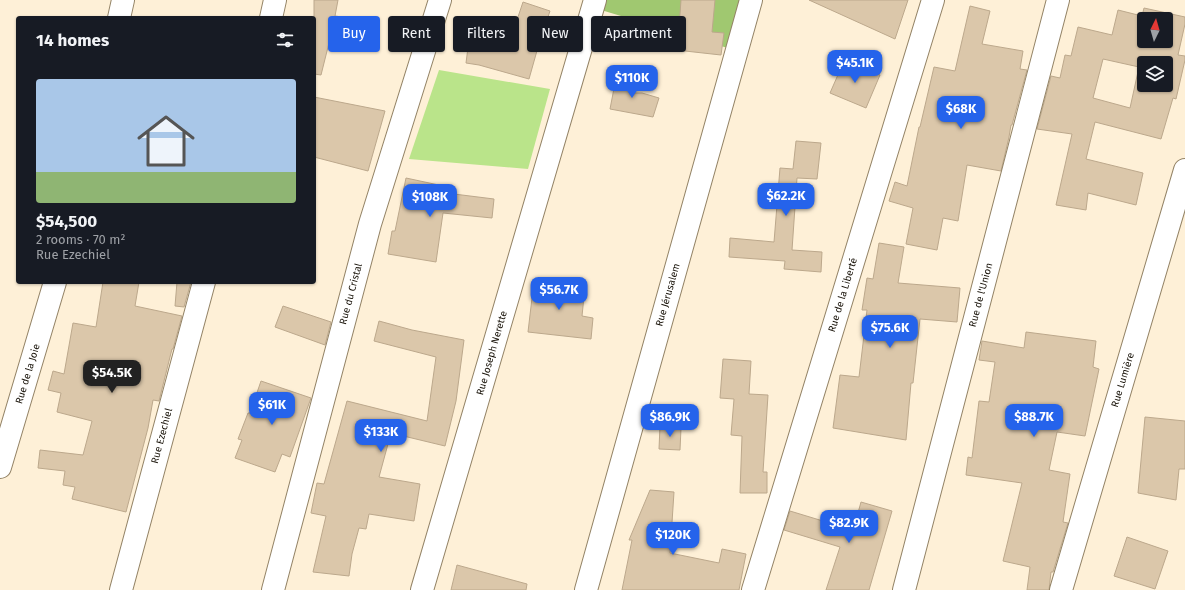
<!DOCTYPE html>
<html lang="en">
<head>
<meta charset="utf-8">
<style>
  body { margin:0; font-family:"Fira Sans",sans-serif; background:#242831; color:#f1f3f6; height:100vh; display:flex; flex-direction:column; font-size:15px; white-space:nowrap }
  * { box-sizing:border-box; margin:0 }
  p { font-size:13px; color:#9ea1a6 }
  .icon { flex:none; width:22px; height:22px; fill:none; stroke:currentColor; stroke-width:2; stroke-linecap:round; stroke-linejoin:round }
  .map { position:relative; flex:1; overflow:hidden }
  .sheet { position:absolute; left:16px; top:16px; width:300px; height:268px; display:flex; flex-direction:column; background:#171b24; border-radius:4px; box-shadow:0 1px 3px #0004 }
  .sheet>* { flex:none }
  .banner { position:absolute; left:328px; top:16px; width:380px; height:36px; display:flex; gap:8px }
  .needle { width:26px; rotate:5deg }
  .tools { position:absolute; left:1137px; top:12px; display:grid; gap:8px }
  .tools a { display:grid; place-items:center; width:36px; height:36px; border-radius:4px; background:#171b24; box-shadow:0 1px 3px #0004; font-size:20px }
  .price { position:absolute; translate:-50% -34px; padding:0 9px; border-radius:8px; background:#2563eb; color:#fff; font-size:13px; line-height:26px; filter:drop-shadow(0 1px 2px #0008) }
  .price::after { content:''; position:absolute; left:50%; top:24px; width:12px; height:9px; margin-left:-6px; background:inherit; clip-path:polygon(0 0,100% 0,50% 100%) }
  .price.selected { background:#222; color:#fff }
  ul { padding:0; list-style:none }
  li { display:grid; align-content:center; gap:8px; height:212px; padding:0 20px }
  li span { display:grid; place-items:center; height:124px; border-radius:4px; color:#555 }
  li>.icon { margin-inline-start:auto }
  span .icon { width:72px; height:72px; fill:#fffc; stroke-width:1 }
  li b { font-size:17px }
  h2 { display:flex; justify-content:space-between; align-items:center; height:48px; padding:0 20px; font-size:17px }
  .chip { padding:0 14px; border-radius:4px; background:#171b24; box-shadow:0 1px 3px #0004; font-size:14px; line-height:36px }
  .chip.selected { background:#2563eb; color:#fff }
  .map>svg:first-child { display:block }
  .green { fill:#bae48a }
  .forest { fill:#a0c870 }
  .building { fill:#dbc7aa; stroke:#bca88c; fill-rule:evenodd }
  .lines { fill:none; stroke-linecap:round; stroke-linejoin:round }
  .street-casing { stroke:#938366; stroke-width:24 }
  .street { stroke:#fff; stroke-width:22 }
  .labels { text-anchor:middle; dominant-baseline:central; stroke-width:3; stroke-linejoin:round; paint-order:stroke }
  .street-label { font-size:10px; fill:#171107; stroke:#fff }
</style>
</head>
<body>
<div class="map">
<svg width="1185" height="590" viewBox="0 0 1185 590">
  <rect width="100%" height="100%" fill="#fef0d7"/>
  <path class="green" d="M 439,70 L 550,89 L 528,169 L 409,159 Z"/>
  <path class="forest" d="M 605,0 L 744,0 L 731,49 L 601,10 Z"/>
  <g class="building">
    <path d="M 314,0 L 338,0 L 335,16 L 342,17 L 337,41 L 330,39 L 321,75 L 314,74 Z"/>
    <path d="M 681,0 L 715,0 L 712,32 L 724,33 L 721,55 L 649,47 L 652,24 L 679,28 Z"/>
    <path d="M 809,0 L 908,0 L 895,39 Z"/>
    <path d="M 523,2 L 550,11 L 540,40 L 529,79 L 479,65 L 466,63 L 470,32 L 485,34 L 486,29 L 512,35 Z"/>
    <path d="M 970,6 L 990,11 L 982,44 L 1023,51 L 1020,69 L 1027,70 L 1012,125 L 1011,125 L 1009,137 L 1001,171 L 967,165 L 958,221 L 943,218 L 937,250 L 906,244 L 913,208 L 889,201 L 895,182 L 907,186 L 919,127 L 920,127 L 934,67 L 955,71 Z"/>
    <path d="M 1144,8 L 1185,17 L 1185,24 L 1178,55 L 1185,56 L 1185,60 L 1176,99 L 1173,98 L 1161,139 L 1095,122 L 1086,159 L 1143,173 L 1136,205 L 1088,193 L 1086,210 L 1056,205 L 1072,134 L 1037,129 L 1051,76 L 1060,78 L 1065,55 L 1071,56 L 1078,27 L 1112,35 L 1118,10 L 1142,16 ZM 1144,19 L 1166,19 L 1166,41 L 1144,41 ZM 1103,59 L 1139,67 L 1130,108 L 1093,98 ZM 1144,63 L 1166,63 L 1166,85 L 1144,85 Z"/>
    <path d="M 844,61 L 880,75 L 866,108 L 830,93 Z"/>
    <path d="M 616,78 L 636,81 L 634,93 L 642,93 L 659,98 L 653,117 L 610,109 Z"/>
    <path d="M 314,97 L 385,111 L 368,171 L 314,157 Z"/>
    <path d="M 796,141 L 821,143 L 817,179 L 797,178 L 792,250 L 822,252 L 821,272 L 784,269 L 785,261 L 729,257 L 730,238 L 774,242 L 780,168 L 793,169 Z"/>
    <path d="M 406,178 L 448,187 L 446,193 L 494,199 L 492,218 L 443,213 L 436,262 L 388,254 L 392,231 L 395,231 Z"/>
    <path d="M 879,243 L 904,247 L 898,283 L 960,288 L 957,322 L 920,319 L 913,383 L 911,383 L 906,440 L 833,428 L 840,375 L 859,377 L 867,310 L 862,310 L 867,278 L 873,279 Z"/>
    <path d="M 534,281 L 585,287 L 582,316 L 593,318 L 591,339 L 528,332 Z"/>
    <path d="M 103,282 L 139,282 L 135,306 L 182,316 L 173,349 L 172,349 L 159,401 L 153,400 L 148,428 L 126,512 L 72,499 L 75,487 L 63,485 L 65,471 L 38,468 L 40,450 L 83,455 L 92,421 L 57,412 L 61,393 L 48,390 L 53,371 L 64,374 L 73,323 L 96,327 Z"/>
    <path d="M 177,282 L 191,282 L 184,307 L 175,306 Z"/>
    <path d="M 283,306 L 331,322 L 325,345 L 275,327 Z"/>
    <path d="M 379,321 L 412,330 L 464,340 L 456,401 L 445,446 L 391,433 L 379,477 L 420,484 L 414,521 L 369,514 L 366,529 L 359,528 L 352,554 L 349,576 L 313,572 L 326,516 L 311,513 L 317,483 L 324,484 L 347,401 L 427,421 L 436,357 L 374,341 Z"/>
    <path d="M 1026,332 L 1096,341 L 1093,367 L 1099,369 L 1085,436 L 1057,432 L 1049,470 L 1070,474 L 1063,522 L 1068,523 L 1053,572 L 1051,572 L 1049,590 L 1027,590 L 1030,567 L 1003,561 L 1022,483 L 966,475 L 968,457 L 972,458 L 979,401 L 989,402 L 995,362 L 979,360 L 982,341 L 1024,348 Z"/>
    <path d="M 723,359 L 751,361 L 749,394 L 768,395 L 763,472 L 767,472 L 767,493 L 740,493 L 742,436 L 731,435 L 734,399 L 720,398 Z"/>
    <path d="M 261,381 L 311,398 L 290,457 L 282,454 L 275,472 L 235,458 L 242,440 L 238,439 L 248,413 L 250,413 Z"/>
    <path d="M 1145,417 L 1185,421 L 1185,469 L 1179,469 L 1176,500 L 1138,493 Z"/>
    <path d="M 660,426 L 681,428 L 680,450 L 659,449 Z"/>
    <path d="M 650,490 L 674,492 L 670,553 L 719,563 L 722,549 L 746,554 L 739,590 L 622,590 L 632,540 L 629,540 Z"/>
    <path d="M 861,502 L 892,511 L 869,590 L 826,590 L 840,547 L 784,530 L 790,511 L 846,528 L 849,517 L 856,520 Z"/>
    <path d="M 1127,537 L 1168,551 L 1155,589 L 1114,576 Z"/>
    <path d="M 457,565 L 527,584 L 526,590 L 451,590 Z"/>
  </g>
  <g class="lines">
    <g class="street-casing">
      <g id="street">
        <path d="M 119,18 L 123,0"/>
        <path d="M 271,18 L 275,0"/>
        <path d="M 0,467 L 55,282"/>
        <path d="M 121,590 L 204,282"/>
        <path d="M 273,590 L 370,224 L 440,0"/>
        <path d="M 422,590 L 595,0"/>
        <path d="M 586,590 L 751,0"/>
        <path d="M 753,590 L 933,0"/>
        <path d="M 904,590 L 1058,0"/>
        <path d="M 1061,590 L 1185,170"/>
      </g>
    </g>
    <use href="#street" class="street"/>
  </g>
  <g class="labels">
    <g class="street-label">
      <text transform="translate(351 294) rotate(-75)">Rue du Cristal</text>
      <text transform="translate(668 295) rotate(-74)">Rue Jérusalem</text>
      <text transform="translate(843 295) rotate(-73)">Rue de la Liberté</text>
      <text transform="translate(981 295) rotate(-75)">Rue de l'Union</text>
      <text transform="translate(492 353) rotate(-74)">Rue Joseph Nerette</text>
      <text transform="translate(28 374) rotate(-73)">Rue de la Joie</text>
      <text transform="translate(1123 380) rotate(-73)">Rue Lumière</text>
      <text transform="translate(162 436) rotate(-75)">Rue Ezechiel</text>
    </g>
  </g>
</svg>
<div class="tools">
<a><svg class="needle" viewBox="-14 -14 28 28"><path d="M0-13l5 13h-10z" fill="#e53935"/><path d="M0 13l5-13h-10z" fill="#9ea1a6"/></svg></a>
<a><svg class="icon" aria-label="layers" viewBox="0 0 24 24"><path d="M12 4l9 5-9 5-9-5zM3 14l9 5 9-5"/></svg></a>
</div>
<b class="price" style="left:855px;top:84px">$45.1K</b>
<b class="price" style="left:632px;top:99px">$110K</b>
<b class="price" style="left:961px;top:130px">$68K</b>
<b class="price" style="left:786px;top:217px">$62.2K</b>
<b class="price" style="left:430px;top:218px">$108K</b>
<b class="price" style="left:559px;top:311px">$56.7K</b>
<b class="price" style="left:890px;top:349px">$75.6K</b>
<b class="price selected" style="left:112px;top:394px">$54.5K</b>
<b class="price" style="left:272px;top:426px">$61K</b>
<b class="price" style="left:670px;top:438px">$86.9K</b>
<b class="price" style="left:1034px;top:438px">$88.7K</b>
<b class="price" style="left:381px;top:453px">$133K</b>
<b class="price" style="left:849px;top:544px">$82.9K</b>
<b class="price" style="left:673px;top:556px">$120K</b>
<div class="banner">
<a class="chip selected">Buy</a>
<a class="chip">Rent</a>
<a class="chip">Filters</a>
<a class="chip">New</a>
<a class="chip">Apartment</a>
</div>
<section class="sheet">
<h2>14 homes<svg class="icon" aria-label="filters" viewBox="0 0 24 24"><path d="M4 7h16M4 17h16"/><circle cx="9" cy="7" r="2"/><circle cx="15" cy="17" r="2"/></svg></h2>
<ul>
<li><span style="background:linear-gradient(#a9c7e8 75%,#8fb573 0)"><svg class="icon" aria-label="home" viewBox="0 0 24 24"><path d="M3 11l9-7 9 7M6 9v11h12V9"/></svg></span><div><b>$54,500</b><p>2 rooms · 70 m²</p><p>Rue Ezechiel</p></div></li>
</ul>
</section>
</div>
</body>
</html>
